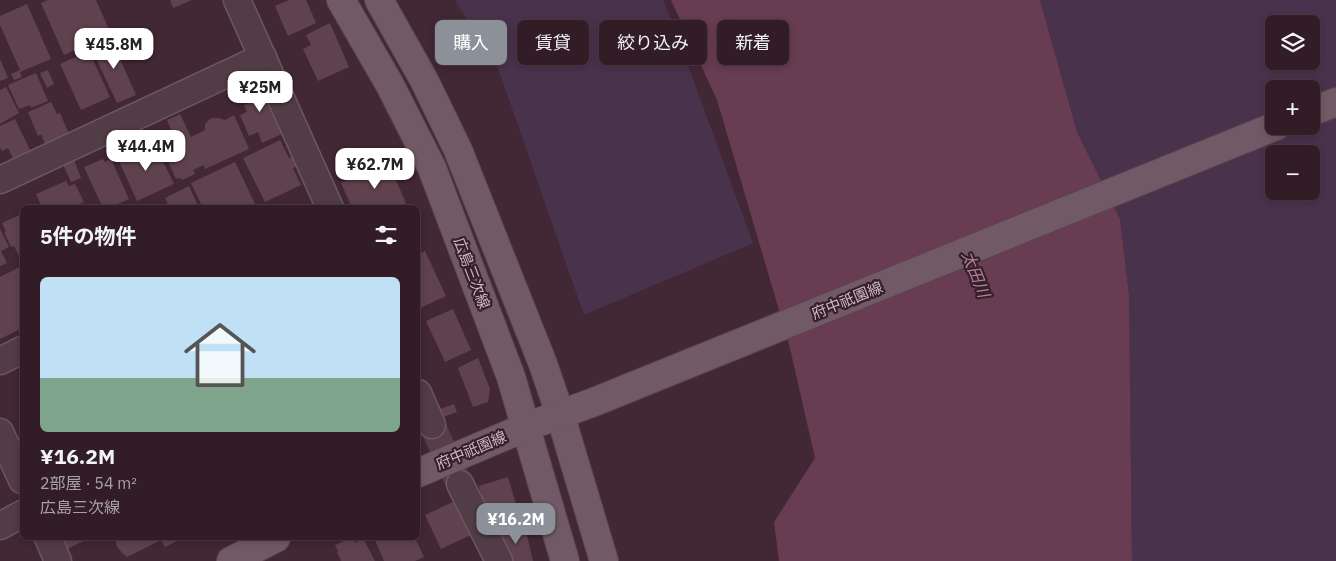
<!DOCTYPE html>
<html lang="ja">
<head>
<meta charset="utf-8">
<style>
  body { margin:0; font-family:"IBM Plex Sans","Noto Sans JP",sans-serif; background:#3d2a33; color:#f1f3f6; height:100vh; display:flex; flex-direction:column; font-size:19px; white-space:nowrap }
  * { box-sizing:border-box; margin:0 }
  p { font-size:16px; color:#a8a2a7 }
  .icon { flex:none; width:28px; height:28px; fill:none; stroke:currentColor; stroke-width:2; stroke-linecap:round; stroke-linejoin:round }
  .map { position:relative; flex:1; overflow:hidden }
  .sheet { position:absolute; left:20px; top:205px; width:400px; height:335px; display:flex; flex-direction:column; background:#321d27; border-radius:8px; box-shadow:0 2px 8px #0003,0 0 0 1px #4d3b44 }
  .sheet>* { flex:none }
  .top-card { position:absolute; left:435px; top:20px; width:475px; height:45px; display:flex; gap:10px }
  .controls { position:absolute; left:1265px; top:15px; display:grid; gap:10px }
  .controls a { display:grid; place-items:center; width:55px; height:55px; border-radius:8px; background:#321d27; box-shadow:0 2px 8px #0003,0 0 0 1px #4d3b44; font-size:25px }
  .price { position:absolute; translate:-50% -42px; padding:0 11px; border-radius:10px; background:#fff; color:#222; font-size:16px; line-height:32px; filter:drop-shadow(0 1px 2px #0008) }
  .price::after { content:''; position:absolute; left:50%; top:30px; width:15px; height:11px; margin-left:-8px; background:inherit; clip-path:polygon(0 0,100% 0,50% 100%) }
  .price.selected { background:#8c9099; color:#fff }
  ul { padding:0; list-style:none }
  li { display:grid; align-content:center; gap:10px; height:265px; padding:0 20px }
  li span { display:grid; place-items:center; height:155px; border-radius:8px; color:#555 }
  li>.icon { margin-inline-start:auto }
  span .icon { width:90px; height:90px; fill:#fffc; stroke-width:1 }
  li b { font-size:21px }
  h2 { display:flex; justify-content:space-between; align-items:center; height:60px; padding:0 20px; font-size:21px }
  .pill { padding:0 18px; border-radius:8px; background:#321d27; box-shadow:0 2px 8px #0003,0 0 0 1px #4d3b44; font-size:18px; line-height:45px }
  .pill.selected { background:#8c9099; color:#fff }
  .map>svg:first-child { display:block }
  .green { fill:#49324c; fill-rule:evenodd }
  .water { fill:#683c51 }
  .building { fill:#60424f }
  .lines { fill:none; stroke-linecap:round; stroke-linejoin:round }
  .minor-tunnel { stroke:#573d49; stroke-width:26; stroke-dasharray:26 13; stroke-linecap:butt }
  .minor-casing { stroke:#6c5761; stroke-width:29 }
  .major-casing { stroke:#5b454f; stroke-width:30 }
  .minor { stroke:#523c46; stroke-width:26 }
  .major { stroke:#715a65; stroke-width:28 }
  .labels { text-anchor:middle; dominant-baseline:central; stroke-width:4.5; stroke-linejoin:round; paint-order:stroke }
  .street-label { font-size:15px; fill:#ccb9c1; stroke:#37202b }
  .water-label { font-size:16px; font-style:italic; fill:#b28198; stroke:#37202b }
</style>
</head>
<body>
<div class="map">
<svg width="1336" height="561" viewBox="0 0 1336 561">
  <rect width="100%" height="100%" fill="#422734"/>
  <g class="green">
    <path d="M 455,0 L 663,0 L 675,30 L 753,243 L 584,315 L 499,71 Z"/>
    <path d="M 1040,0 L 1336,0 L 1336,561 L 1132,561 L 1129,295 L 1120,219 L 1077,132 ZM 1274,24 L 1311,24 L 1311,61 L 1274,61 ZM 1274,89 L 1311,89 L 1311,126 L 1274,126 ZM 1274,154 L 1311,154 L 1311,191 L 1274,191 Z"/>
  </g>
  <path class="water" d="M 671,0 L 1040,0 L 1077,132 L 1120,219 L 1129,295 L 1132,561 L 779,561 L 774,522 L 815,458 L 789,344 L 717,100 Z"/>
  <g class="building">
    <path d="M 48,0 L 96,0 L 111,34 L 64,55 L 41,3 Z"/>
    <path d="M 170,0 L 192,0 L 173,8 Z"/>
    <path d="M 289,0 L 306,0 L 316,23 L 288,36 L 275,6 Z"/>
    <path d="M 27,4 L 51,59 L 20,72 L 22,77 L 14,80 L 11,74 L 20,70 L 0,25 L 0,16 Z"/>
    <path d="M 330,23 L 349,67 L 318,81 L 303,49 L 311,45 L 306,35 Z"/>
    <path d="M 112,38 L 117,49 L 116,50 L 136,95 L 117,103 L 91,48 Z"/>
    <path d="M 89,51 L 110,97 L 81,110 L 60,64 Z"/>
    <path d="M 0,59 L 8,78 L 0,81 Z"/>
    <path d="M 48,70 L 54,84 L 47,88 L 40,73 Z"/>
    <path d="M 36,73 L 48,101 L 31,108 L 30,105 L 19,109 L 8,85 Z"/>
    <path d="M 260,78 L 284,133 L 262,143 L 258,132 L 249,136 L 240,115 L 247,112 L 244,105 L 248,103 L 241,86 Z"/>
    <path d="M 6,87 L 19,113 L 0,124 L 0,90 Z"/>
    <path d="M 51,102 L 57,114 L 60,113 L 69,134 L 45,144 L 41,134 L 38,136 L 28,112 Z"/>
    <path d="M 180,114 L 191,137 L 205,130 L 205,124 L 211,118 L 219,118 L 225,120 L 234,115 L 249,149 L 205,169 L 204,165 L 193,170 L 195,174 L 182,180 L 180,178 L 176,179 L 157,137 L 171,130 L 167,120 Z"/>
    <path d="M 15,119 L 31,152 L 14,160 L 8,148 L 2,151 L 0,147 L 0,126 Z"/>
    <path d="M 280,140 L 289,158 L 295,155 L 300,165 L 293,168 L 301,185 L 265,202 L 243,158 Z"/>
    <path d="M 153,143 L 156,149 L 157,149 L 174,184 L 137,201 L 118,159 Z"/>
    <path d="M 103,159 L 105,162 L 111,159 L 129,199 L 111,207 L 111,205 L 107,208 L 103,208 L 84,167 Z"/>
    <path d="M 74,160 L 81,178 L 71,182 L 63,164 Z"/>
    <path d="M 235,162 L 256,206 L 252,208 L 203,208 L 191,183 Z"/>
    <path d="M 389,164 L 408,208 L 352,208 L 341,183 Z"/>
    <path d="M 66,181 L 69,186 L 75,184 L 84,202 L 71,208 L 42,208 L 36,194 Z"/>
    <path d="M 189,186 L 199,208 L 159,208 L 168,203 L 165,198 Z"/>
    <path d="M 22,214 L 22,262 L 14,246 L 11,247 L 4,232 L 6,231 L 2,223 Z"/>
    <path d="M 0,229 L 9,247 L 1,251 L 7,263 L 0,266 Z"/>
    <path d="M 425,251 L 446,296 L 418,309 L 418,255 Z"/>
    <path d="M 22,266 L 22,328 L 0,339 L 0,277 Z"/>
    <path d="M 453,309 L 471,350 L 445,362 L 426,321 Z"/>
    <path d="M 478,358 L 490,389 L 488,402 L 473,407 L 458,368 Z"/>
    <path d="M 454,404 L 457,412 L 438,419 L 435,411 Z"/>
    <path d="M 508,477 L 520,518 L 490,527 L 479,486 Z"/>
    <path d="M 455,501 L 471,535 L 441,549 L 425,515 Z"/>
    <path d="M 519,526 L 526,531 L 533,561 L 509,561 L 497,534 Z"/>
    <path d="M 59,538 L 90,538 L 65,550 Z"/>
    <path d="M 115,538 L 183,538 L 165,547 L 161,540 L 127,557 L 123,554 L 117,547 Z"/>
    <path d="M 351,538 L 353,538 L 355,543 L 363,538 L 375,561 L 341,561 L 337,552 L 338,551 L 335,545 Z"/>
    <path d="M 374,538 L 415,538 L 424,557 L 415,561 L 384,561 Z"/>
  </g>
  <g class="lines">
    <path class="minor-tunnel" d="M 432,425 L 458,481"/>
    <g class="minor-casing">
      <g id="minor">
        <path d="M 237,0 L 330,208"/>
        <path d="M 0,180 L 263,57"/>
        <path d="M 0,361 L 22,350"/>
        <path d="M 418,393 L 432,425"/>
        <path d="M 0,432 L 22,480"/>
        <path d="M 460,484 L 499,561"/>
        <path d="M 0,526 L 22,514"/>
        <path d="M 48,538 L 58,561"/>
      </g>
    </g>
    <g class="major-casing">
      <g id="major">
        <path d="M 341,0 L 390,85 L 432,168 L 511,377 L 565,561"/>
        <path d="M 379,0 L 424,80 L 458,150 L 543,364 L 560,414 L 604,561"/>
        <path d="M 1311,112 L 1336,102"/>
        <path d="M 418,473 L 526,427 L 594,402 L 1276,126"/>
        <path d="M 231,561 L 276,538"/>
      </g>
    </g>
    <use href="#minor" class="minor"/>
    <use href="#major" class="major"/>
  </g>
  <g class="labels">
    <g class="street-label">
      <text transform="translate(472 273) rotate(69)">広島三次線</text>
      <text transform="translate(847 300) rotate(-22)">府中祇園線</text>
      <text transform="translate(471 450) rotate(-23)">府中祇園線</text>
    </g>
    <g class="water-label">
      <text transform="translate(976 274) rotate(68)">太田川</text>
    </g>
  </g>
</svg>
<div class="controls">
<a><svg class="icon" aria-label="layers" viewBox="0 0 24 24"><path d="M12 4l9 5-9 5-9-5zM3 14l9 5 9-5"/></svg></a>
<a>+</a>
<a>−</a>
</div>
<b class="price" style="left:114px;top:70px">¥45.8M</b>
<b class="price" style="left:260px;top:113px">¥25M</b>
<b class="price" style="left:146px;top:172px">¥44.4M</b>
<b class="price" style="left:375px;top:190px">¥62.7M</b>
<b class="price selected" style="left:516px;top:545px">¥16.2M</b>
<div class="top-card">
<a class="pill selected">購入</a>
<a class="pill">賃貸</a>
<a class="pill">絞り込み</a>
<a class="pill">新着</a>
</div>
<section class="sheet">
<h2>5件の物件<svg class="icon" aria-label="filters" viewBox="0 0 24 24"><path d="M4 7h16M4 17h16"/><circle cx="9" cy="7" r="2"/><circle cx="15" cy="17" r="2"/></svg></h2>
<ul>
<li><span style="background:linear-gradient(#bfe0f5 65%,#7fa58c 0)"><svg class="icon" aria-label="home" viewBox="0 0 24 24"><path d="M3 11l9-7 9 7M6 9v11h12V9"/></svg></span><div><b>¥16.2M</b><p>2部屋 · 54 m²</p><p>広島三次線</p></div></li>
</ul>
</section>
</div>
</body>
</html>
